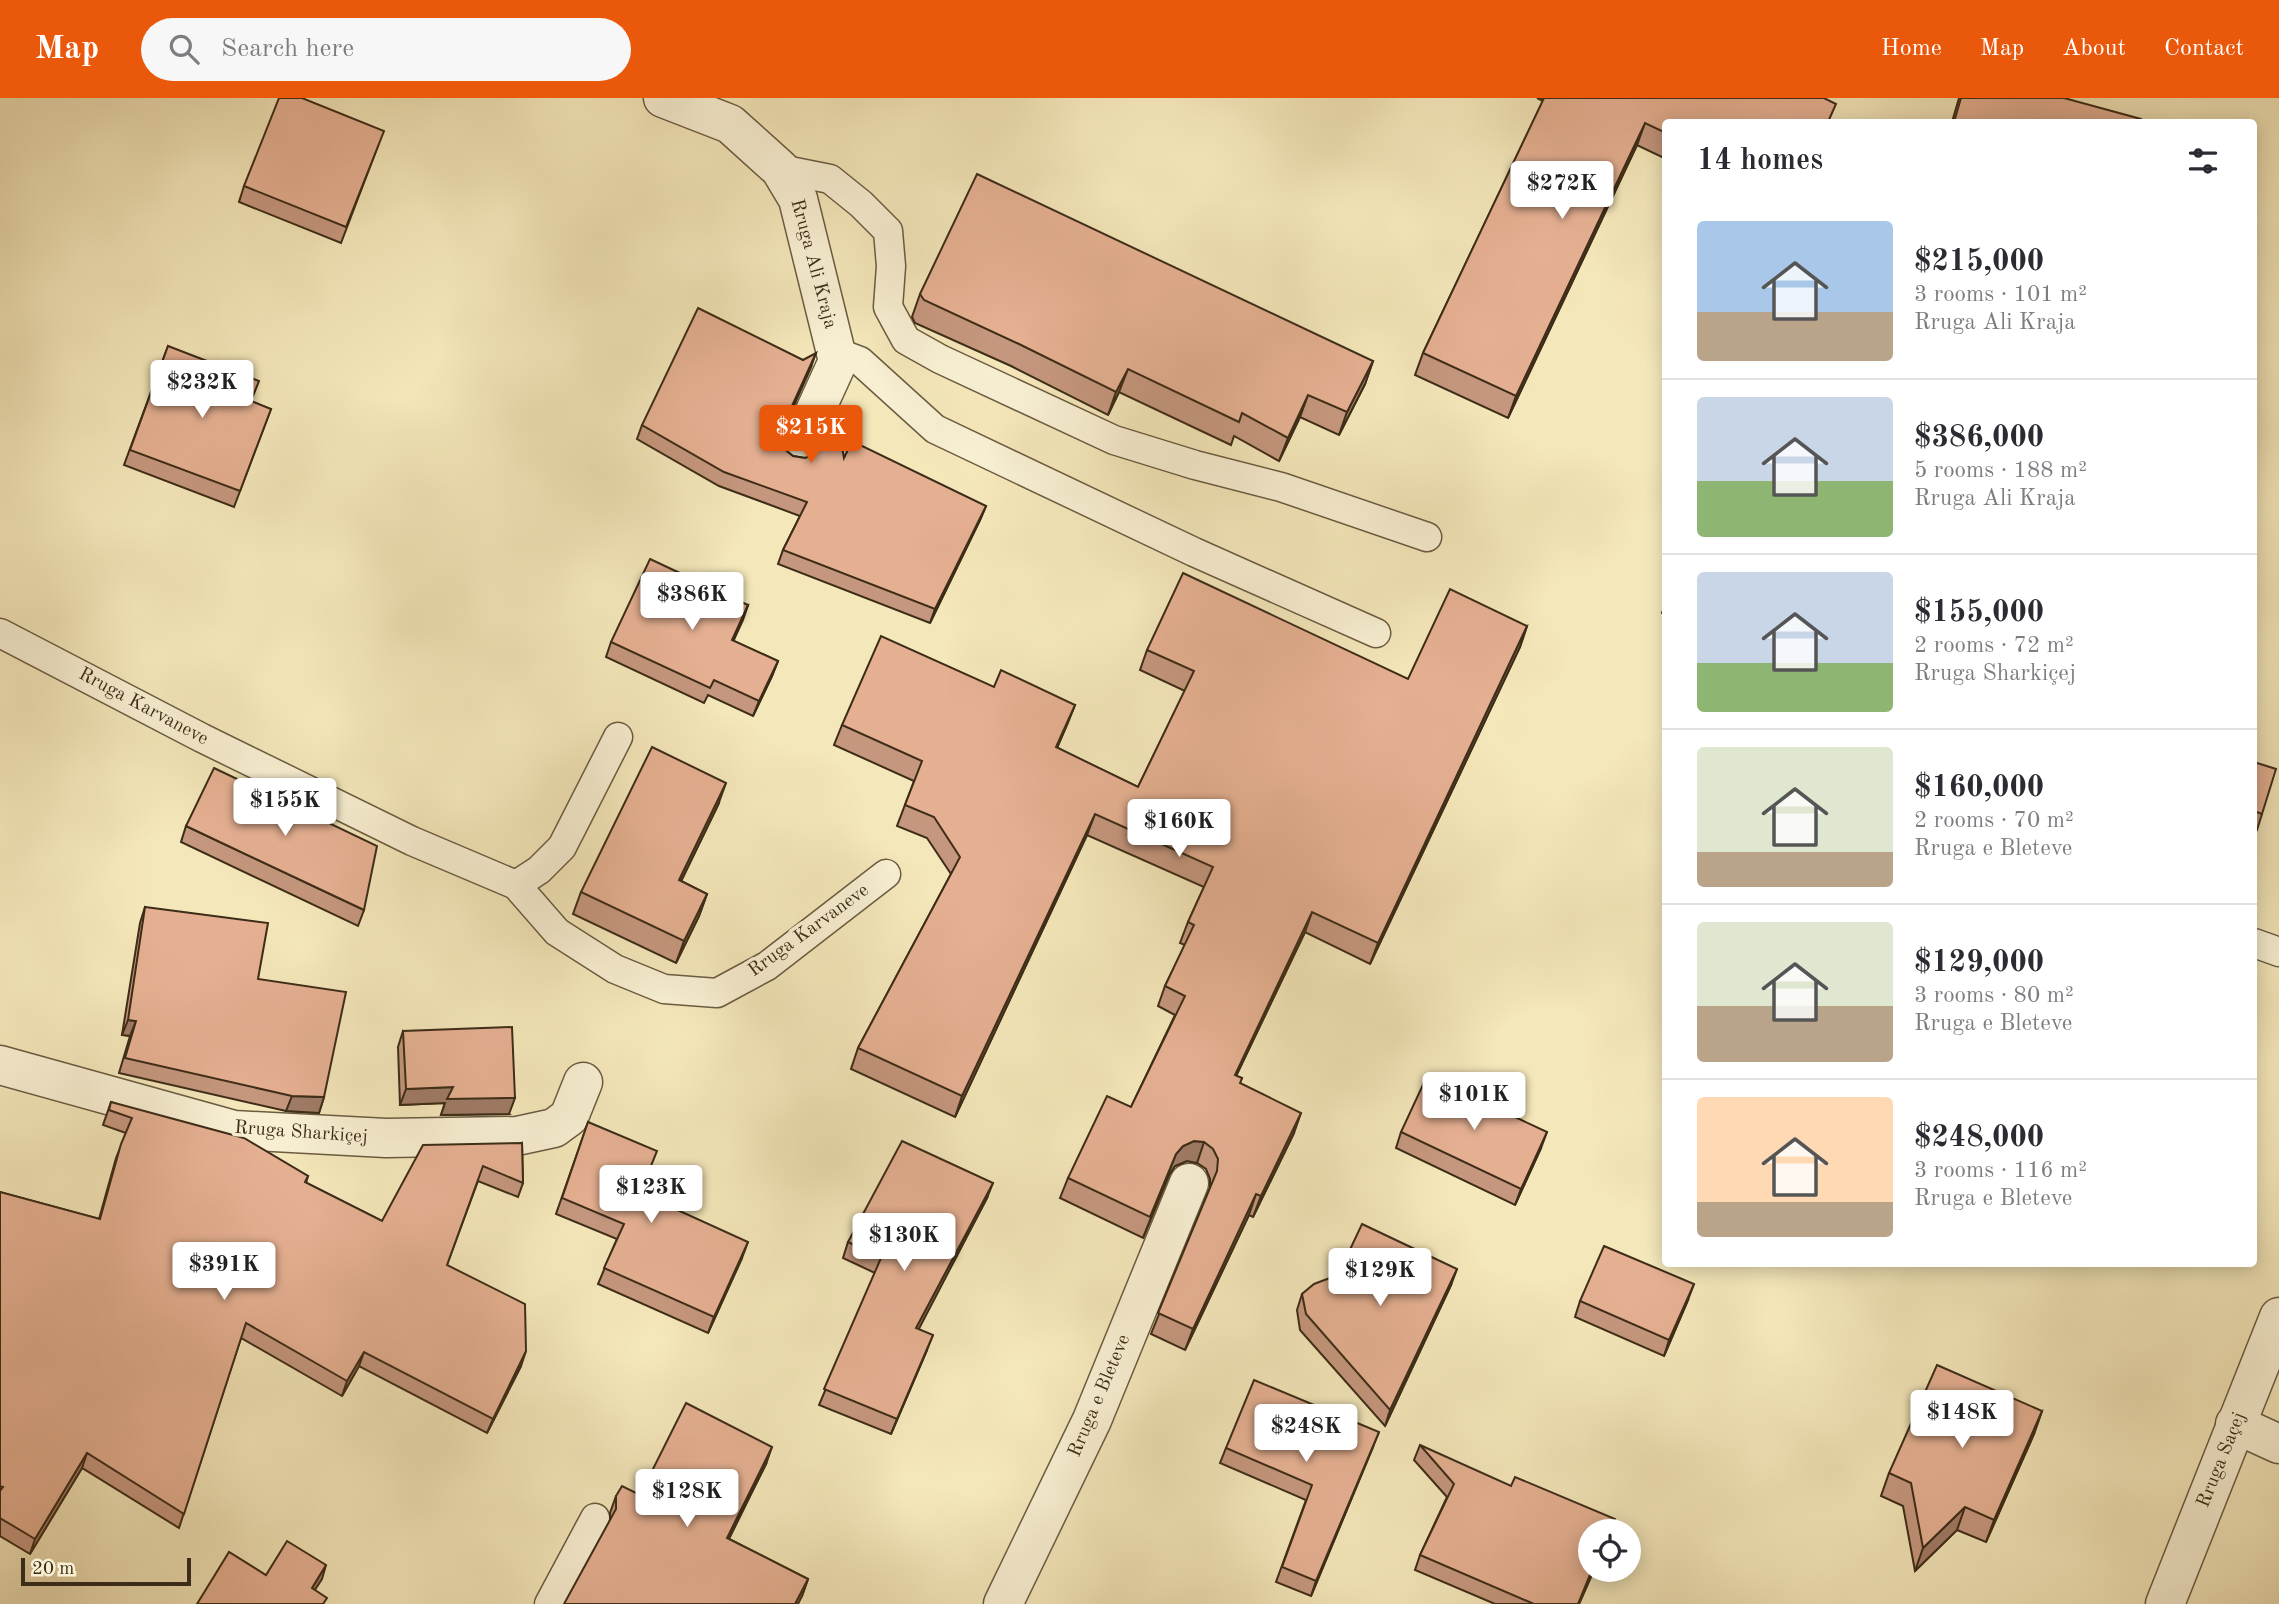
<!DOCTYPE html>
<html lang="en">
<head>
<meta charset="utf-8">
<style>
  body { margin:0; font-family:"Old Standard TT",serif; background:#f7f7f7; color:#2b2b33; height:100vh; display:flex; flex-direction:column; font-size:26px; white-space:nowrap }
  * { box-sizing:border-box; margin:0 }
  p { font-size:23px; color:#7c7c81 }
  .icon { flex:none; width:38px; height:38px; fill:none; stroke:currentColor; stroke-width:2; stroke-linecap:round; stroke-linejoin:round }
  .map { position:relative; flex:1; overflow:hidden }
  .sheet { position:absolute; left:1662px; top:21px; width:595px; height:1148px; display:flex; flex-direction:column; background:#fff; border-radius:7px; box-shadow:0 4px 18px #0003 }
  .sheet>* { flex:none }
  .controls { position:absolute; left:1578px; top:1421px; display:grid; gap:14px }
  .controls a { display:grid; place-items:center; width:63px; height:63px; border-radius:50%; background:#fff; box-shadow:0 4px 18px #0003; font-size:35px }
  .scale { position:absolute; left:21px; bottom:18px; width:170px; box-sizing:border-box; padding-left:7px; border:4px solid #3d2c17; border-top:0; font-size:19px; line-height:24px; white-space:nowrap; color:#3d2c17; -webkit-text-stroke:5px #f8efd2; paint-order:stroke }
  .price { position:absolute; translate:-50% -60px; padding:0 16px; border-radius:7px; background:#fff; color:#222; font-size:23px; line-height:46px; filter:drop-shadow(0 2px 4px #0008) }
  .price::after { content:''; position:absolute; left:50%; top:42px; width:21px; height:16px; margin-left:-10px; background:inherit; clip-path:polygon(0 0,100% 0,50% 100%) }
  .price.on { background:#ea580c; color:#fff }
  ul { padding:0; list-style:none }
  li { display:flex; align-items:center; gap:21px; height:175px; padding:0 35px }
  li+li { border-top:2px solid #e1e1e2 }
  li span { display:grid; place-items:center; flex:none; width:196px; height:140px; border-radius:7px; color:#555 }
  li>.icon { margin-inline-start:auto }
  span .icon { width:84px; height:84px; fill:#fffc; stroke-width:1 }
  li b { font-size:30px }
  h2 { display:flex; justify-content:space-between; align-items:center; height:84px; padding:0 35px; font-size:30px }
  header { display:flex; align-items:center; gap:42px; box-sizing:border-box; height:98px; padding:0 35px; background:#ea580c; color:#fff }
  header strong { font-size:33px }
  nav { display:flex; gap:38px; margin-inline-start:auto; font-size:24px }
  .search { width:490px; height:63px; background:#f7f7f7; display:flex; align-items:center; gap:18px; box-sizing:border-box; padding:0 24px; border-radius:38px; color:#7c7c81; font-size:26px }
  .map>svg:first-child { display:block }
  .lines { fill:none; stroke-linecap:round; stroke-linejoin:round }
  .lane-casing { stroke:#6b5b40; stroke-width:31 }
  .street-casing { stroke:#6b5b40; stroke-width:41 }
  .lane { stroke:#f8efd2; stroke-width:28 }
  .street { stroke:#f8efd2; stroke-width:38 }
  .wall { fill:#c5977e; stroke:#3d2c17; stroke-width:2 }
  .shaded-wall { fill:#a07b66; stroke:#3d2c17; stroke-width:2 }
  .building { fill:#e5b092; stroke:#3d2c17; stroke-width:2 }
  .labels { text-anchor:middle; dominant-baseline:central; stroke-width:7; stroke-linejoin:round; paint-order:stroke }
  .street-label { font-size:19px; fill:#3d2c17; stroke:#f8efd2 }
</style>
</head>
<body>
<header>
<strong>Map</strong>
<div class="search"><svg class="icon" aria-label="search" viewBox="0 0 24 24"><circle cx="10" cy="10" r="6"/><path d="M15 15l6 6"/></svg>Search here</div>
<nav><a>Home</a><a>Map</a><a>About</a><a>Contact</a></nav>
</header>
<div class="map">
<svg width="2279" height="1506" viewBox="0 0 2279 1506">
  <rect width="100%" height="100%" fill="#f4e7ba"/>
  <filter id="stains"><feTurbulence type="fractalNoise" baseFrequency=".00286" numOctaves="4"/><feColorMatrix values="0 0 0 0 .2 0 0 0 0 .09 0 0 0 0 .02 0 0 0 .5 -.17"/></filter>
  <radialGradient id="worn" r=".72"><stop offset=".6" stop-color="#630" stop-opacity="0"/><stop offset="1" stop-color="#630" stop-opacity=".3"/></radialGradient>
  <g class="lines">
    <g class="lane-casing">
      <g id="lane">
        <path d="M 780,71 L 830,81 L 861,106 L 888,133 L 891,168 L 888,209 L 906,242 L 940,261 L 1114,342 L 1195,367 L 1281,389 L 1427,439"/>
        <path d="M 836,254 L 860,263 L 935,331 L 1194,454 L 1376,535"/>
        <path d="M 0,535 L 202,640 L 412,743 L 516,787 L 557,834 L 615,871 L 664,891 L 717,895 L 767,868 L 886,776"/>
        <path d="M 516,787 L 539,772 L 562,749 L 618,639"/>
        <path d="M 2254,845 L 2279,854"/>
        <path d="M 549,1506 L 595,1420"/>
      </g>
    </g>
    <g class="street-casing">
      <g id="street">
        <path d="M 663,0 L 730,26 L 780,71 L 798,101 L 838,263 L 797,353"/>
        <path d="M 0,967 L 234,1032 L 386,1040 L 517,1038 L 554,1030 L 569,1019 L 583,984"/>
        <path d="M 2235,1326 L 2279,1346"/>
        <path d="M 1003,1506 L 1092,1322 L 1189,1085"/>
        <path d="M 2165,1506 L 2279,1219"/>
      </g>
    </g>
    <use href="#lane" class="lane"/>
    <use href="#street" class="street"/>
  </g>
  <g class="wall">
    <path d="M 1537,0 L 1824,0 L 1666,24 L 1666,61 L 1637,47 L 1508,320 L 1415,277 L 1423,255 L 1543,3 Z"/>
    <path d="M 1959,0 L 2064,0 L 2140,24 L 1952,24 Z"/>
    <path d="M 378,48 L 341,145 L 239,104 L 244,88 Z"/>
    <path d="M 920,196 L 1373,263 L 1365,286 L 1339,337 L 1300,319 L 1279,363 L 1234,338 L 1231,347 L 1119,294 L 1108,317 L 1011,268 L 915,225 L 912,219 Z"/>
    <path d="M 168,248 L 252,304 L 271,311 L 234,409 L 124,367 Z"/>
    <path d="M 811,269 L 782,334 L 781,342 L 784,351 L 793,358 L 805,360 L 844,360 L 986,408 L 980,422 L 930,525 L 778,466 L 783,452 L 800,418 L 719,388 L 637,341 L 642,327 Z"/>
    <path d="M 1666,504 L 1666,517 L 1662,515 Z"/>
    <path d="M 748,507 L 733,543 L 778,563 L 772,578 L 753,618 L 708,597 L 704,605 L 606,559 L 611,544 Z"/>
    <path d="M 1527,528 L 1520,549 L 1370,866 L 1305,834 L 1236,978 L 1242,980 L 1240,985 L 1294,1035 L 1253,1119 L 1249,1117 L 1185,1252 L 1151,1236 L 1210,1090 L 1210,1081 L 1206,1071 L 1197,1065 L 1187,1063 L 1175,1068 L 1169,1077 L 1143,1140 L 1060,1100 L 1068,1080 L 1131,1009 L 1175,917 L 1158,908 L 1165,888 L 1185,847 L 1180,845 L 1188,824 L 1204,789 L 1087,737 L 955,1019 L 851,971 L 858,950 L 951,776 L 927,740 L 897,728 L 914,683 L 834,647 L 842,627 L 994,589 L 1075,607 L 1057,650 L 1138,689 L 1185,593 L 1140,572 L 1147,552 L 1408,581 Z"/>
    <path d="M 2254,664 L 2262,716 L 2257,732 L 2254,731 Z"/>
    <path d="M 718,707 L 681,783 L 707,796 L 699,818 L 676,865 L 573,816 L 581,794 Z"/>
    <path d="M 186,728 L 364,812 L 358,828 L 181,744 Z"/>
    <path d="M 145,809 L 258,881 L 324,999 L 319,1015 L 286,1013 L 119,975 L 130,938 L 122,937 L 140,825 Z"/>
    <path d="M 403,933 L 509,1016 L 441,1017 L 445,1005 L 400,1007 L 398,949 Z"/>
    <path d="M 111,1004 L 308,1078 L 306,1085 L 382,1123 L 522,1045 L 523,1085 L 518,1099 L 478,1083 L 447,1167 L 521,1268 L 487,1335 L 359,1268 L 342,1298 L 241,1240 L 179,1430 L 82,1370 L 30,1456 L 0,1438 L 0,1094 L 99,1121 L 116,1060 L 126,1035 L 103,1027 Z"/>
    <path d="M 588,1024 L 652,1069 L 641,1095 L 742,1160 L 708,1235 L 598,1186 L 617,1141 L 556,1116 Z"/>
    <path d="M 1401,1034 L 1541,1050 L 1515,1107 L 1396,1050 Z"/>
    <path d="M 987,1100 L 918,1231 L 927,1252 L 891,1336 L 819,1307 L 875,1175 L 843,1160 L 848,1144 Z"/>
    <path d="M 1451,1187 L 1385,1328 L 1300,1232 L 1297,1212 L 1302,1196 Z"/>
    <path d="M 1688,1202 L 1664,1258 L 1575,1219 L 1580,1203 Z"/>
    <path d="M 2042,1313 L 2034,1336 L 1986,1444 L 1957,1432 L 1915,1473 L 1903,1408 L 1881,1398 L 1889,1375 Z"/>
    <path d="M 1420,1347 L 1591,1472 L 1594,1472 L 1579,1506 L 1495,1506 L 1415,1472 L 1420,1457 L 1447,1399 L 1414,1362 Z"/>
    <path d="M 1373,1349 L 1311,1498 L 1276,1484 L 1306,1402 L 1220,1365 L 1226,1350 Z"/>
    <path d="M 766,1366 L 729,1441 L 808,1481 L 802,1498 L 610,1422 L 610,1415 L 616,1398 L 640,1397 Z"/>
  </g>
  <g class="shaded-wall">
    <path d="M 1645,25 L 1637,47 L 1508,320 L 1516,298 Z"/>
    <path d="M 816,255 L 811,269 L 777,345 L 782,330 Z"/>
    <path d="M 1373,263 L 1365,286 L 1339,337 L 1347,314 Z"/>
    <path d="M 1128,271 L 1119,294 L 1108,317 L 1116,294 Z"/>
    <path d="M 1308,297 L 1300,319 L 1279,363 L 1288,340 Z"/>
    <path d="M 986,408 L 980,422 L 930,525 L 935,511 Z"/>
    <path d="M 748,507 L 743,522 L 727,557 L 732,542 Z"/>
    <path d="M 1527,528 L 1520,549 L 1370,866 L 1378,845 Z"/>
    <path d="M 778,563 L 772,578 L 753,618 L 759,603 Z"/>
    <path d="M 1075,607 L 1067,627 L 1048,670 L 1056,649 Z"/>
    <path d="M 726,685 L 718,707 L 671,804 L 679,782 Z"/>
    <path d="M 1095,716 L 1087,737 L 955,1019 L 962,998 Z"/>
    <path d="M 707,796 L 699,818 L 676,865 L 684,843 Z"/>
    <path d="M 1312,814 L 1305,834 L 1227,997 L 1235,977 Z"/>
    <path d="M 128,922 L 136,923 L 130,938 L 122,937 Z"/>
    <path d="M 453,989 L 515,1000 L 509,1016 L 441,1017 L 445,1005 L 400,1007 L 406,991 Z"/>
    <path d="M 292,998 L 324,999 L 319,1015 L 286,1013 Z"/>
    <path d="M 1301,1015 L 1294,1035 L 1253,1119 L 1261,1098 Z"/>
    <path d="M 1547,1034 L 1541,1050 L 1515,1107 L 1521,1091 Z"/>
    <path d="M 1194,1043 L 1204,1044 L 1197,1065 L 1187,1063 L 1175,1068 L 1169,1077 L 1143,1140 L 1176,1056 L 1183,1048 Z"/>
    <path d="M 993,1085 L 987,1100 L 911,1246 L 916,1230 Z"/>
    <path d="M 1256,1096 L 1249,1117 L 1185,1252 L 1193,1231 Z"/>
    <path d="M 748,1144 L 742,1160 L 708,1235 L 714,1219 Z"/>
    <path d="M 1457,1171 L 1451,1187 L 1385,1328 L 1390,1312 Z"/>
    <path d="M 1694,1186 L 1688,1202 L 1664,1258 L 1669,1242 Z"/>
    <path d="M 933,1237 L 927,1252 L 891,1336 L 897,1321 Z"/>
    <path d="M 526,1253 L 521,1268 L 487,1335 L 493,1321 Z"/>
    <path d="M 364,1254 L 359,1268 L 342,1298 L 347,1283 Z"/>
    <path d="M 2042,1313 L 2034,1336 L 1986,1444 L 1994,1422 Z"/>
    <path d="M 1379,1334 L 1373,1349 L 1311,1498 L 1316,1483 Z"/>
    <path d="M 772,1349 L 766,1366 L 720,1457 L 727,1440 Z"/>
    <path d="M 87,1355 L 82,1370 L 30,1456 L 35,1441 Z"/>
    <path d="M 1965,1409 L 1957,1432 L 1915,1473 L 1923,1450 Z"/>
    <path d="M 326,1467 L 322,1481 L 307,1504 L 312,1490 Z"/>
    <path d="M 1592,1472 L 1594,1472 L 1579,1506 L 1578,1506 Z"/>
    <path d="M 808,1481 L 802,1498 L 798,1506 L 795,1506 Z"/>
  </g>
  <g class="building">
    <path d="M 279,0 L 302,0 L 384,33 L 346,129 L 244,88 Z"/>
    <path d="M 1544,0 L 1824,0 L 1836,6 L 1828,24 L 1666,24 L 1666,35 L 1645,25 L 1516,298 L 1423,255 Z"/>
    <path d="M 1961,0 L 2064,0 L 2141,21 L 2140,24 L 1954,24 Z"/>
    <path d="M 977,76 L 1373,263 L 1347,314 L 1308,297 L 1288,340 L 1242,315 L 1239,324 L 1128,271 L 1116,294 L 1019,246 L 924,202 L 920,196 Z"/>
    <path d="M 698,210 L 803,262 L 816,255 L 782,330 L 781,342 L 784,351 L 793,358 L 805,360 L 815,356 L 822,348 L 836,317 L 844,360 L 852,343 L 986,408 L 935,511 L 783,452 L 807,404 L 724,374 L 642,327 Z"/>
    <path d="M 168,248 L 259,283 L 251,303 L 271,311 L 240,393 L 130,352 Z"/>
    <path d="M 650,461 L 748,507 L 732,542 L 778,563 L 759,603 L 714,582 L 710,590 L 611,544 Z"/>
    <path d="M 1183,475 L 1408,581 L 1450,491 L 1527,528 L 1378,845 L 1312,814 L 1235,977 L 1242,980 L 1240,985 L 1301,1015 L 1261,1098 L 1256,1096 L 1193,1231 L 1158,1215 L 1217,1073 L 1218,1061 L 1213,1051 L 1204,1044 L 1194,1043 L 1183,1048 L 1176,1056 L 1150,1119 L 1068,1080 L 1107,998 L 1131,1009 L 1185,898 L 1165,888 L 1194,827 L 1188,824 L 1213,769 L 1095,716 L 962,998 L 858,950 L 960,759 L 934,719 L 905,707 L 922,663 L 842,627 L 881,538 L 994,589 L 1001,572 L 1075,607 L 1056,649 L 1138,689 L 1194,573 L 1147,552 Z"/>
    <path d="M 652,649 L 726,685 L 679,782 L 707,796 L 684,843 L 581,794 Z"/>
    <path d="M 2254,664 L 2276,671 L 2262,716 L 2254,713 Z"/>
    <path d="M 214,670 L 377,748 L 364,812 L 186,728 Z"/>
    <path d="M 145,809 L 268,825 L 258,881 L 346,894 L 324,999 L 292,998 L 125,960 L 136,923 L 128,922 Z"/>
    <path d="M 512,929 L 515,1000 L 447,1001 L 453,989 L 406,991 L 403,933 Z"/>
    <path d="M 1427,978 L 1547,1034 L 1521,1091 L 1401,1034 Z"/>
    <path d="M 111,1004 L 244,1040 L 308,1078 L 305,1084 L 382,1123 L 423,1047 L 522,1045 L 523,1085 L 483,1068 L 447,1167 L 525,1206 L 526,1253 L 493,1321 L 364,1254 L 347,1283 L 246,1225 L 184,1416 L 87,1355 L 35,1441 L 0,1420 L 0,1393 L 3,1389 L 0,1388 L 0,1094 L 100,1121 L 121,1046 L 132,1020 L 109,1012 Z"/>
    <path d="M 588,1024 L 657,1053 L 640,1095 L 748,1144 L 714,1219 L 604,1170 L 624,1126 L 562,1100 Z"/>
    <path d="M 902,1043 L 993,1085 L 916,1230 L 933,1237 L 897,1321 L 824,1291 L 881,1160 L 848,1144 Z"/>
    <path d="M 1362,1126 L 1457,1171 L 1390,1312 L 1306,1216 L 1302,1196 L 1314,1186 L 1338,1177 Z"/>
    <path d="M 1604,1148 L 1694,1186 L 1669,1242 L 1580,1203 Z"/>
    <path d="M 1937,1267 L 2042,1313 L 1994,1422 L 1965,1409 L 1923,1450 L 1911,1385 L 1889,1375 Z"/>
    <path d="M 1254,1282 L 1379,1334 L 1316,1483 L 1282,1469 L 1312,1387 L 1226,1350 Z"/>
    <path d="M 686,1305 L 772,1349 L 727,1440 L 808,1481 L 795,1506 L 564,1506 L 616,1411 L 616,1398 L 622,1388 L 640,1397 Z"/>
    <path d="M 1420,1347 L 1511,1388 L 1515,1379 L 1615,1421 L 1609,1433 L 1591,1433 L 1591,1472 L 1592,1472 L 1578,1506 L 1534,1506 L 1420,1457 L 1454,1386 Z"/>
    <path d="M 287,1443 L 326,1467 L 312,1490 L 327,1500 L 323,1506 L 197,1506 L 229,1454 L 266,1477 Z"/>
  </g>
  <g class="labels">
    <g class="street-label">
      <text transform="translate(813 166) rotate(75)">Rruga Ali Kraja</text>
      <text transform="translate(143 609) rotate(28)">Rruga Karvaneve</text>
      <text transform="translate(809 833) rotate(-36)">Rruga Karvaneve</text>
      <text transform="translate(301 1035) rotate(4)">Rruga Sharkiçej</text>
      <text transform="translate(1100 1298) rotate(-67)">Rruga e Bleteve</text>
      <text transform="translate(2222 1362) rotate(-68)">Rruga Saçej</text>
    </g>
  </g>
  <rect width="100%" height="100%" filter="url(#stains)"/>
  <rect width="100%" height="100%" fill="url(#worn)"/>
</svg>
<div class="controls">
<a><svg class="icon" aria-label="locate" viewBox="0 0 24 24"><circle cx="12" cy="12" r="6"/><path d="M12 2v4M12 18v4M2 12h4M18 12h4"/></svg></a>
</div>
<div class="scale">20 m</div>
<b class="price" style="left:1562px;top:123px">$272K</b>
<b class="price" style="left:202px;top:322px">$232K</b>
<b class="price on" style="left:811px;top:367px">$215K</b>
<b class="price" style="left:692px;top:534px">$386K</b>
<b class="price" style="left:285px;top:740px">$155K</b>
<b class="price" style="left:1179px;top:761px">$160K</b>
<b class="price" style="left:1474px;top:1034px">$101K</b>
<b class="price" style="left:651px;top:1127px">$123K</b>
<b class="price" style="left:904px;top:1175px">$130K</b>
<b class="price" style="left:224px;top:1204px">$391K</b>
<b class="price" style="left:1380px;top:1210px">$129K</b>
<b class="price" style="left:1962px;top:1352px">$148K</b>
<b class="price" style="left:1306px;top:1366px">$248K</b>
<b class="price" style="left:687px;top:1431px">$128K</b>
<section class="sheet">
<h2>14 homes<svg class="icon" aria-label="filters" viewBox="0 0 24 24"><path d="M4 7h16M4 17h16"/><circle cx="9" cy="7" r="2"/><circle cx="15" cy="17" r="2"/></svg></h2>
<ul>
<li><span style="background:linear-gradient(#a9c7e8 65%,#b9a48a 0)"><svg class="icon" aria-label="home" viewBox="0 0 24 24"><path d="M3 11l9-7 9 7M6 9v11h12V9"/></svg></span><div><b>$215,000</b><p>3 rooms · 101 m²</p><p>Rruga Ali Kraja</p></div></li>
<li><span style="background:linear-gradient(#c9d6e8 60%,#8fb573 0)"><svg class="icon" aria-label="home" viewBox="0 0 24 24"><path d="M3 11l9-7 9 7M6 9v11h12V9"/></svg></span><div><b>$386,000</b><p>5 rooms · 188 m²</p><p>Rruga Ali Kraja</p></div></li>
<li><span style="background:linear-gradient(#c9d6e8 65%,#8fb573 0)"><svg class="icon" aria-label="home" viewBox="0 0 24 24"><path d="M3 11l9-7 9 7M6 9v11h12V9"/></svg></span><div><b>$155,000</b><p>2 rooms · 72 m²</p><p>Rruga Sharkiçej</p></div></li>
<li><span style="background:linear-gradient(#dfe7d0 75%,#b9a48a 0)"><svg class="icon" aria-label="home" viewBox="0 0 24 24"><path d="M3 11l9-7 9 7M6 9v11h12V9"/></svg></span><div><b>$160,000</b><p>2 rooms · 70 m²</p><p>Rruga e Bleteve</p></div></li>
<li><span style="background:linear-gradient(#dfe7d0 60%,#b9a48a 0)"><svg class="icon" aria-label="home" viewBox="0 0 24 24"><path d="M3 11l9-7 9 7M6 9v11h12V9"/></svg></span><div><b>$129,000</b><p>3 rooms · 80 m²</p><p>Rruga e Bleteve</p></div></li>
<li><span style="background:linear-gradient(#ffd9b3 75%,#b9a48a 0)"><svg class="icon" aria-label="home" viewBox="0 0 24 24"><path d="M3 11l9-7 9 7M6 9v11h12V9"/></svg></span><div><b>$248,000</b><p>3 rooms · 116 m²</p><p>Rruga e Bleteve</p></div></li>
</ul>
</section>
</div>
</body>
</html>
